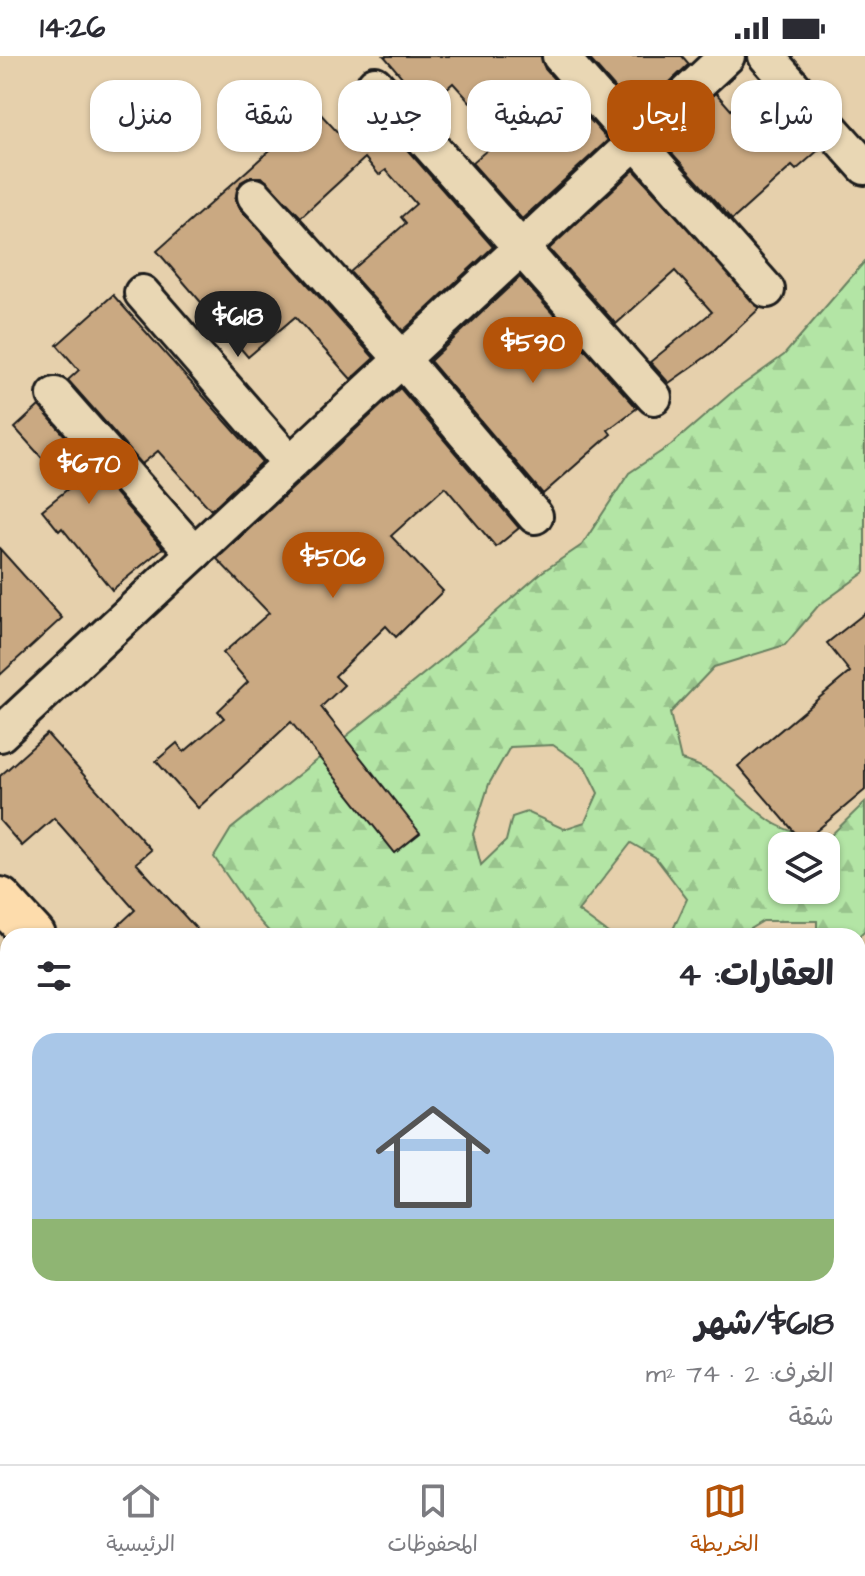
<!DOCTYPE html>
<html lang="ar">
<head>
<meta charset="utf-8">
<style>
  body { margin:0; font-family:"Architects Daughter","Playpen Sans Arabic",sans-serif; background:#f2f2f3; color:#2b2b33; direction:rtl; height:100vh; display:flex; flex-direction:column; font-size:30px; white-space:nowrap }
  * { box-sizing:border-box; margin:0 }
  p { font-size:26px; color:#7c7c81 }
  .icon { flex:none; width:44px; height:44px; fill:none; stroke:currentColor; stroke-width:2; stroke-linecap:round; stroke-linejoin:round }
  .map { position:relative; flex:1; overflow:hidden; direction:ltr }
  .details { position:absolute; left:0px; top:872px; width:866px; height:536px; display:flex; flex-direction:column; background:#fff; border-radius:24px 24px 0 0; box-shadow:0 2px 6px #0004; direction:rtl }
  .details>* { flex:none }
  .banner { position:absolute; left:24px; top:24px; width:818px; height:72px; direction:rtl; display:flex; gap:16px }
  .fabs { position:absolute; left:768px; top:776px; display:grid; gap:16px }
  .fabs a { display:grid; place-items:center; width:72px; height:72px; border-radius:16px; background:#fff; box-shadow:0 2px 6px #0004; font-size:40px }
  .price { position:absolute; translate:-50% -68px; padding:0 18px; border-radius:28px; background:#b45309; color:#fff; font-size:26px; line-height:52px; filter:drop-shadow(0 2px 4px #0008) }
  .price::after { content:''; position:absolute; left:50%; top:48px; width:24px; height:18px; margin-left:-12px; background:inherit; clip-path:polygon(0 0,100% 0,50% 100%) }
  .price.active { background:#222; color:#fff }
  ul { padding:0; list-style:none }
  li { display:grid; align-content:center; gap:16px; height:424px; padding:0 32px }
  li span { display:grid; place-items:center; height:248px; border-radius:24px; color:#555 }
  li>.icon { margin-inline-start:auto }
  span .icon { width:144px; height:144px; fill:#fffc; stroke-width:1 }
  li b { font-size:34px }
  h2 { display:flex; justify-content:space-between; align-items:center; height:96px; padding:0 32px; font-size:34px }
  .pill { padding:0 28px; border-radius:24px; background:#fff; box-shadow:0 2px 6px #0004; font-size:28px; line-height:72px }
  .pill.active { background:#b45309; color:#fff }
  .status { display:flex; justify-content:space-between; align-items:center; height:56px; padding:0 40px; background:#fff; direction:ltr }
  .status svg { height:22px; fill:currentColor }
  .tabs { display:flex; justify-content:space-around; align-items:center; height:112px; border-top:2px solid #e1e1e2; background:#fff; font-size:22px; color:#7c7c81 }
  .tabs a { display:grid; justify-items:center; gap:4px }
  .tabs .active { color:#b45309 }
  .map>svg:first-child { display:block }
  .forest { fill:url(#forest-firs); stroke:#688060; stroke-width:2; fill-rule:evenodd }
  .building { fill:#caa982; stroke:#1c1c1c; stroke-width:2 }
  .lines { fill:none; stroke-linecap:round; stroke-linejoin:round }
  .minor-casing { stroke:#1c1c1c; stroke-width:40 }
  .major-casing { stroke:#1c1c1c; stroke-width:48 }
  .minor { stroke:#e9d7b4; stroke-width:34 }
  .major { stroke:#fddcac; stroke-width:42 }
</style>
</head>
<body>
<div class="status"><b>14:26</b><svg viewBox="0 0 49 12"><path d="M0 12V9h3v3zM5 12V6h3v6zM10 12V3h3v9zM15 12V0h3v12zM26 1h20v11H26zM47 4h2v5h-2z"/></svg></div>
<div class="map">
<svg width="865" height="1408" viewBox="0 0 865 1408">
  <defs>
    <pattern id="forest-firs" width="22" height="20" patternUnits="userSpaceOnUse" patternTransform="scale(2)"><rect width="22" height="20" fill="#b3e5a5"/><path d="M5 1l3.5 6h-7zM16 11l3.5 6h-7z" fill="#99c48d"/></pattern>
  </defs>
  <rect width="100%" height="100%" fill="#e6d0ac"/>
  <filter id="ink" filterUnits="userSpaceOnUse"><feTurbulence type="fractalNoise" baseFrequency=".0125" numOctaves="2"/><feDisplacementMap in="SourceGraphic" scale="16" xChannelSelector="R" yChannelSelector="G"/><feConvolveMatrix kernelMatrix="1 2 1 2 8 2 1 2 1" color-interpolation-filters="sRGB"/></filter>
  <g filter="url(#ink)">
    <path class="forest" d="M 865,205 L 865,516 L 818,550 L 785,589 L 714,611 L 670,657 L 681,704 C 725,715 738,744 772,766 C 787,776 808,780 824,786 L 865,746 L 865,874 L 858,881 L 817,880 L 817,865 L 763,865 L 738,880 L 670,880 L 687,843 L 655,801 L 631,787 L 578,855 L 612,880 L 273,880 L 254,859 L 214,801 L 231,773 L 442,603 L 542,516 L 582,489 L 629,417 L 671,389 L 730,338 L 784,299 ZM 553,689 L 585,711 L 598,737 L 585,766 L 564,773 L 527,756 L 512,761 L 506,785 L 481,809 L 473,778 L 489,728 L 510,691 ZM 782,790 L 826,790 L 826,834 L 782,834 Z"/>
    <g class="building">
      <path d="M 384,0 L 541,0 L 545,13 L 608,84 L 522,163 L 472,107 L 502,81 L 453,27 L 424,53 L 404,31 L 408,28 Z"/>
      <path d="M 587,0 L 682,0 L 689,8 L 637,57 Z"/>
      <path d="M 763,26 L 821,92 L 796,114 L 792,110 L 732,164 L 663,87 L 716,37 L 731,54 Z"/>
      <path d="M 316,53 L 341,80 L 373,55 L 493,191 L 403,275 L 350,216 L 406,167 L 401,161 L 416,148 L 386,114 L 379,119 L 365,102 L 301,161 L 262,121 L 250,121 L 241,126 L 235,143 L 240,153 L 374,302 L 351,323 L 295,261 L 248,301 L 157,195 Z"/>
      <path d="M 634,114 L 760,252 L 714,295 L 669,327 L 650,306 L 712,256 L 675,215 L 616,268 L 549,193 Z"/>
      <path d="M 520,221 L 637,352 L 608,374 L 611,378 L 543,438 L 430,305 Z"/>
      <path d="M 113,239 L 262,406 L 211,454 L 158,395 L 142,408 L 68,324 L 79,314 L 57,289 Z"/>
      <path d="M 400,332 L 519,472 L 496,491 L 445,431 L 391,480 L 443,535 L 396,581 L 386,570 L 335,620 L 344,629 L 321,651 L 420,777 L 395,797 L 291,666 L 198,752 L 156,705 L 177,687 L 184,696 L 224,662 L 218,655 L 248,626 L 223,597 L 269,557 L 217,503 Z"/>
      <path d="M 39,350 L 163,492 L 112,534 L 62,472 L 59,475 L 42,454 L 69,432 L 15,372 Z"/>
      <path d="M 0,493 L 62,562 L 0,619 Z"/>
      <path d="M 865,557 L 865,734 L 803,786 L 738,710 L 850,616 L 827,587 Z"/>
      <path d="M 47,678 L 151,794 L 136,807 L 203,880 L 107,880 L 135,854 L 54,762 L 22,790 L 0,765 L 0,720 Z"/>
    </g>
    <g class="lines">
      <g class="minor-casing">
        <g id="minor">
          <path d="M 560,0 L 767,234"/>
          <path d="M 766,0 L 865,111"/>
          <path d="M 375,28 L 654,341"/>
          <path d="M 255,140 L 402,303 L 535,460"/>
          <path d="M 142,237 L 290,407"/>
          <path d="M 55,339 L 194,497"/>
          <path d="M 0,678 L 727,0"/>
          <path d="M 858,1050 L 865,1043"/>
          <path d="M 858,1123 L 865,1124"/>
          <path d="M 0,1284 L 8,1276"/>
          <path d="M 265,1400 L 272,1408"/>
          <path d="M 503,1400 L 510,1408"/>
          <path d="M 469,1408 L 476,1400"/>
        </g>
      </g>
      <g class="major-casing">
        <g id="major">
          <path d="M 0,843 L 34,880"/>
          <path d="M 0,1194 L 8,1196"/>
          <path d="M 858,1330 L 865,1331"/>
        </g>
      </g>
      <use href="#minor" class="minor"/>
      <use href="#major" class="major"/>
    </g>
  </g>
</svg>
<div class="fabs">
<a><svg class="icon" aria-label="layers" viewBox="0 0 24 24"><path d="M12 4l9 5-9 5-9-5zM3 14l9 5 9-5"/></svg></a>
</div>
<b class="price active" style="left:238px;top:303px">$618</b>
<b class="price" style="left:533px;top:329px">$590</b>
<b class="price" style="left:89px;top:450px">$670</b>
<b class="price" style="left:333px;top:544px">$506</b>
<div class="banner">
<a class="pill">شراء</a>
<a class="pill active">إيجار</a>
<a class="pill">تصفية</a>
<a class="pill">جديد</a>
<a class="pill">شقة</a>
<a class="pill">منزل</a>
</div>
<section class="details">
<h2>العقارات: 4<svg class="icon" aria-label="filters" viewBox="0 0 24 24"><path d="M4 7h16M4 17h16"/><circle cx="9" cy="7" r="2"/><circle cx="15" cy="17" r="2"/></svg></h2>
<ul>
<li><span style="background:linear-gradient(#a9c7e8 75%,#8fb573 0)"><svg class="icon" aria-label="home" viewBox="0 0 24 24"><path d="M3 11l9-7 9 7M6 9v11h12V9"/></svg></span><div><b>$618/شهر</b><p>الغرف: 2 · 74 m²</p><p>شقة</p></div></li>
</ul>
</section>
</div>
<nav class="tabs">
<a class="active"><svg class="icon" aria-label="map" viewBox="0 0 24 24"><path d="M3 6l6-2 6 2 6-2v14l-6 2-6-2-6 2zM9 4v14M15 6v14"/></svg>الخريطة</a>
<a><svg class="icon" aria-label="saved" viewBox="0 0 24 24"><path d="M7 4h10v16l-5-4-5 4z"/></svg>المحفوظات</a>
<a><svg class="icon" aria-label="home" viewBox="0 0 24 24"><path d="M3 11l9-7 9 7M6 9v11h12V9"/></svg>الرئيسية</a>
</nav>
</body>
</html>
